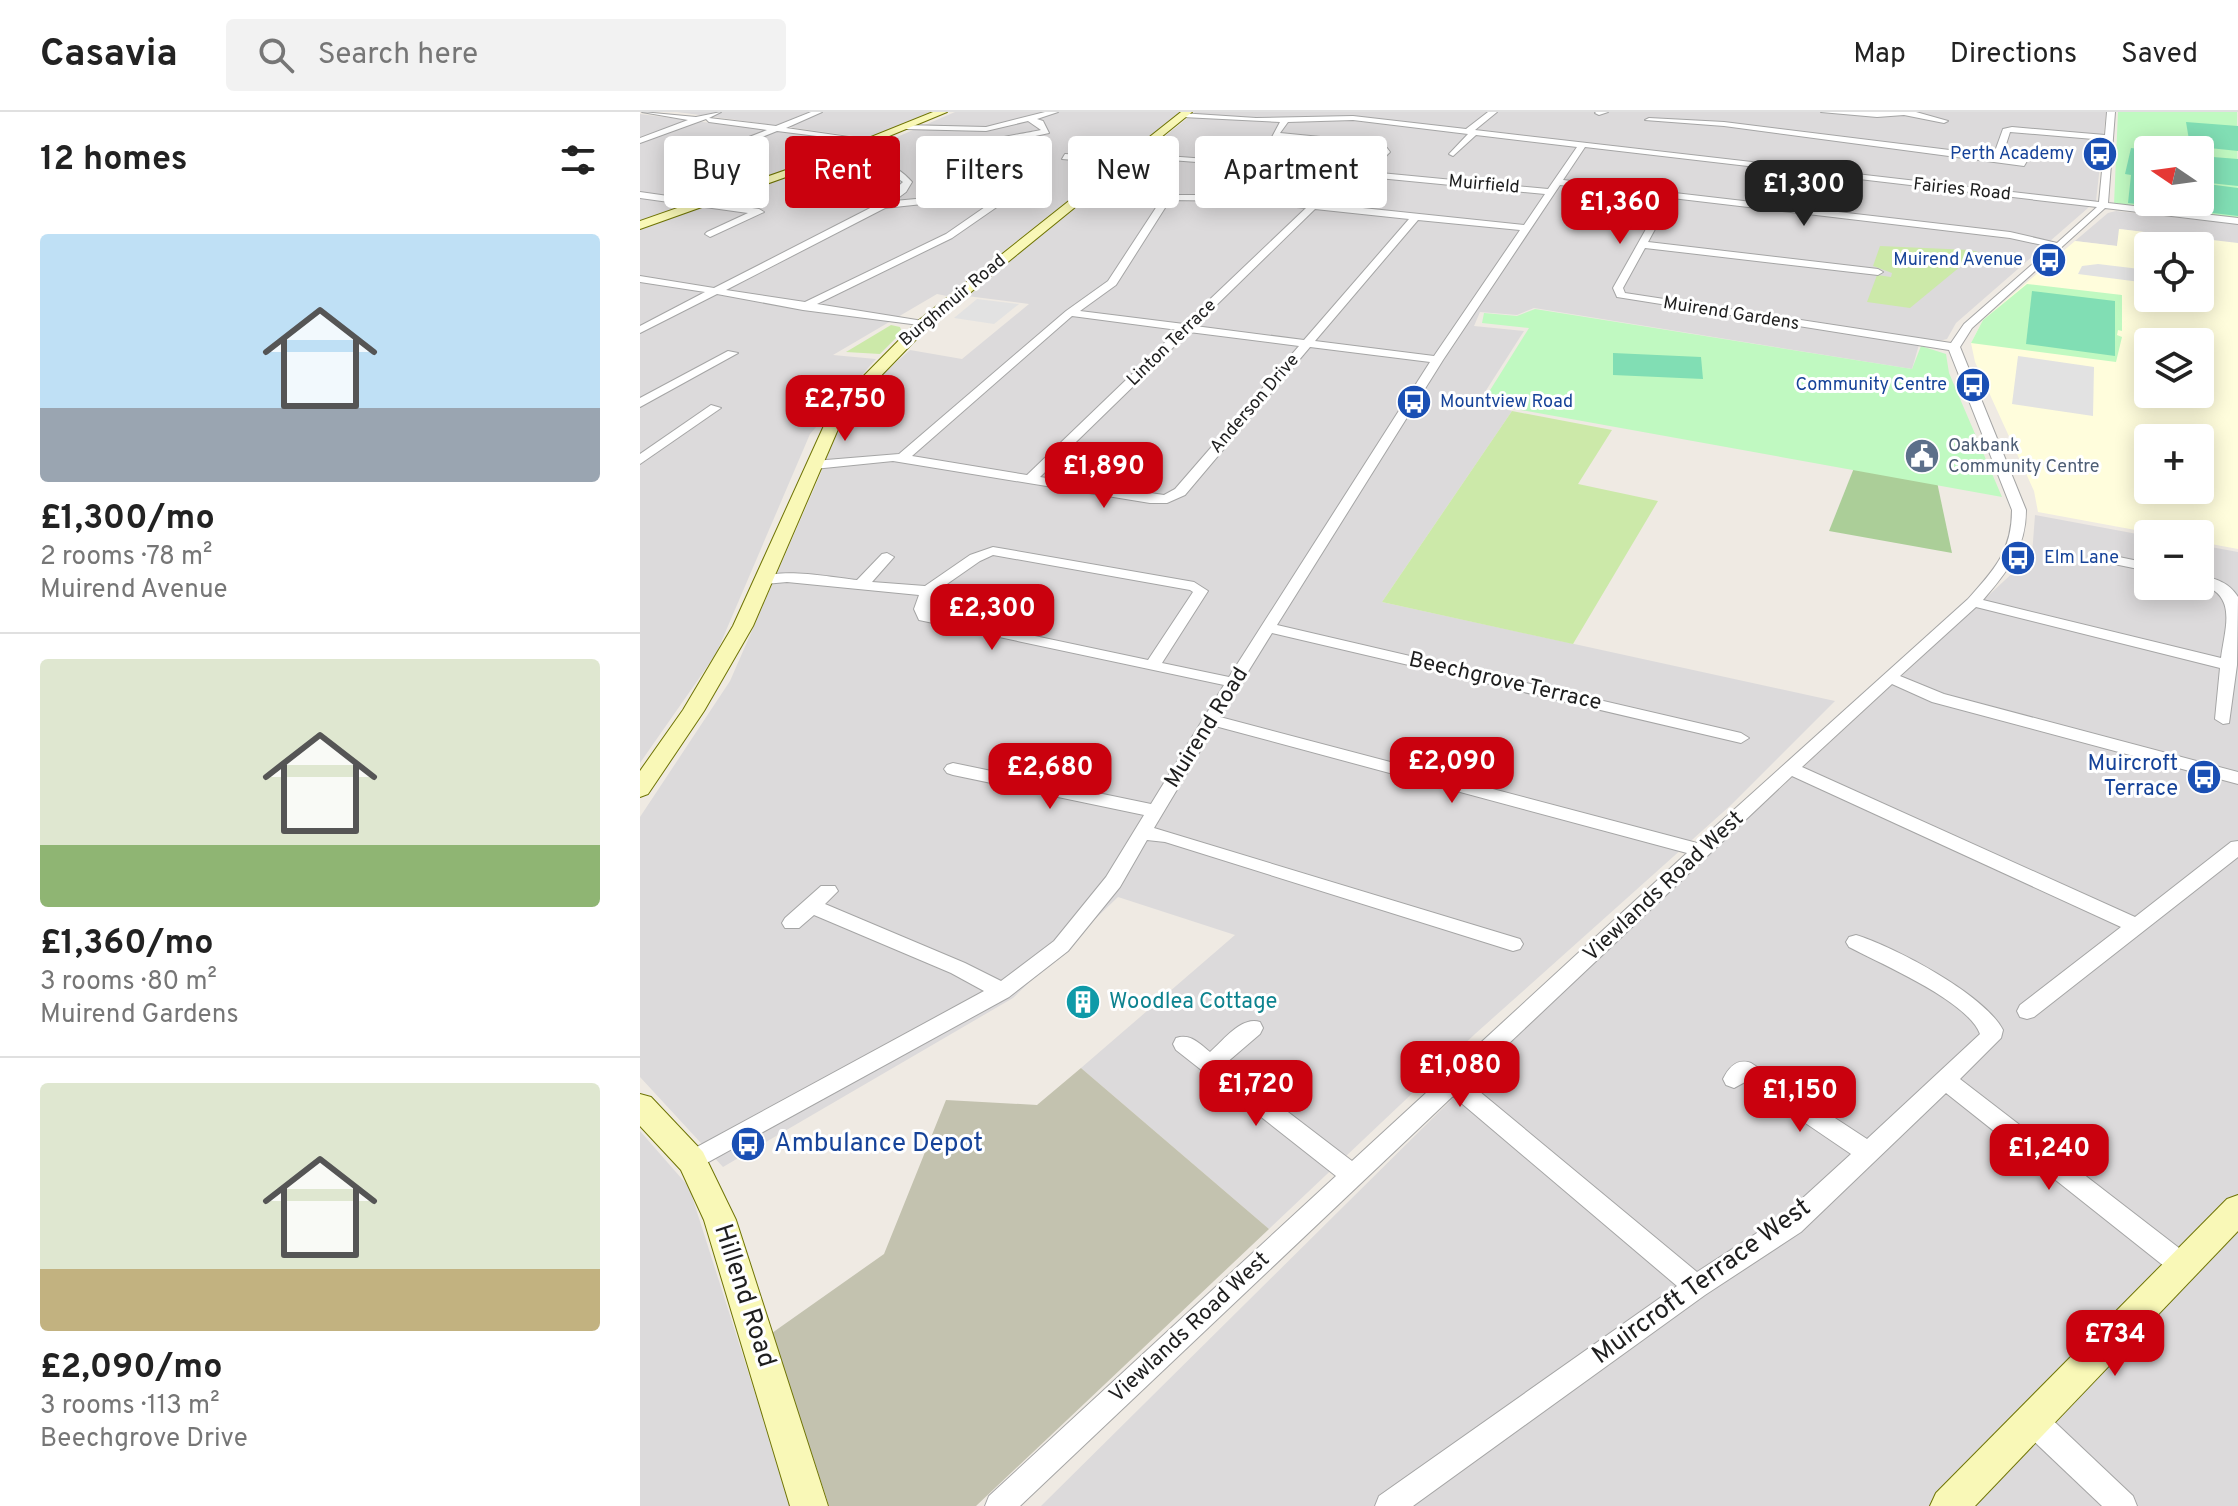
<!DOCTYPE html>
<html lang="en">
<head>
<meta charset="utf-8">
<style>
  body { margin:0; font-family:Overpass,sans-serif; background:#f2f2f2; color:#222; height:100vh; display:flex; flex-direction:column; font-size:30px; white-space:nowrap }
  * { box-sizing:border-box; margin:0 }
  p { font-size:26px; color:#767676 }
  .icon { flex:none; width:44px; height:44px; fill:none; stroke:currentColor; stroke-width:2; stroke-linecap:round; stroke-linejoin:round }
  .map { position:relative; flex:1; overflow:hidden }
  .side { display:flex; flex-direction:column; background:#fff; width:640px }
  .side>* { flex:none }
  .hud { position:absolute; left:24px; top:24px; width:760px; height:72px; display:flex; gap:16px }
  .needle { width:52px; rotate:283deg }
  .tools { position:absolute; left:1494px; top:24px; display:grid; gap:16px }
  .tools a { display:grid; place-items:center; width:80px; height:80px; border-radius:8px; background:#fff; box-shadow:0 4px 20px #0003; font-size:40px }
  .price { position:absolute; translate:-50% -68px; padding:0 18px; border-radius:16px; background:#ca010e; color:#fff; font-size:26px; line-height:52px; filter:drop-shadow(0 2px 4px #0008) }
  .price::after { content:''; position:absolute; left:50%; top:48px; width:24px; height:18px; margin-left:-12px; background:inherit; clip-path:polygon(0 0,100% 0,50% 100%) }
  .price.on { background:#222; color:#fff }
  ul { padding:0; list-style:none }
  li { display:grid; align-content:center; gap:16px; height:424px; padding:0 40px }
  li+li { border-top:2px solid #e0e0e0 }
  li span { display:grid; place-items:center; height:248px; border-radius:8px; color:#555 }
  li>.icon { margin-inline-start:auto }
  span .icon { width:144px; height:144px; fill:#fffc; stroke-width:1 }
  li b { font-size:34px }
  h2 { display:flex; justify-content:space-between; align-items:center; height:96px; padding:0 40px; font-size:34px }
  .chip { padding:0 28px; border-radius:8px; background:#fff; box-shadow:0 4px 20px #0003; font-size:28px; line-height:72px }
  .chip.on { background:#ca010e; color:#fff }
  header { display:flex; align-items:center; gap:48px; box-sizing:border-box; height:112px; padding:0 40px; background:#fff; border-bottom:2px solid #e0e0e0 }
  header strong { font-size:38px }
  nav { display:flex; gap:44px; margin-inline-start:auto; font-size:28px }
  .search { width:560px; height:72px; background:#f2f2f2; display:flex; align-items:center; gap:20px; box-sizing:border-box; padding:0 28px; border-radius:8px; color:#767676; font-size:30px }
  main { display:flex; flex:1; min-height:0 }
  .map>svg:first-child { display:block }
  .residential { fill:#dcdadb }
  .education { fill:#fffddc; fill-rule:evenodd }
  .construction { fill:#c3c2af }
  .grass { fill:#cce9a9 }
  .forest { fill:#abce98 }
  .park { fill:#c0f9c1; fill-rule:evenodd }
  .pitch { fill:#81deb4 }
  .parking { fill:#e2e2e2 }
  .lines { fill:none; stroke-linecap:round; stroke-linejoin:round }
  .street-casing { stroke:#a5a5a5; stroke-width:2 }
  .secondary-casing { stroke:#6f7405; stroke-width:2 }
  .street { fill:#fff; fill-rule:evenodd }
  .secondary { fill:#f9f8b7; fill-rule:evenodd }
  .labels { text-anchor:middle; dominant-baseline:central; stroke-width:6; stroke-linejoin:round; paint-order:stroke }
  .far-transit-label { font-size:18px; fill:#164399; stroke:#fff; text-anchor:end }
  .far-street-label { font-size:18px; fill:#1e1e1e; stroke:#fff }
  .far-service-label { font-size:18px; fill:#4e5e75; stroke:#fff; text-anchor:start }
  .street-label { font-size:22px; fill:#1e1e1e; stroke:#fff }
  .transit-label { font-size:22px; fill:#164399; stroke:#fff; text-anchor:end }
  .culture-label { font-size:22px; fill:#0d838f; stroke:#fff; text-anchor:start }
  .near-transit-label { font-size:26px; fill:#164399; stroke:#fff; text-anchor:start }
  .near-street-label { font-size:26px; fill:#1e1e1e; stroke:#fff }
</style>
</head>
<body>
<header>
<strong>Casavia</strong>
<div class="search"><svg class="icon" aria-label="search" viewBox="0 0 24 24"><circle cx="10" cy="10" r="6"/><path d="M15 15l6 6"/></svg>Search here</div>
<nav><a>Map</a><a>Directions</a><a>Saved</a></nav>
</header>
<main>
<section class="side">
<h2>12 homes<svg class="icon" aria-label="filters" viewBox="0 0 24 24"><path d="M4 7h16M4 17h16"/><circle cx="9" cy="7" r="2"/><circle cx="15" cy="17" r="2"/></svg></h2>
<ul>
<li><span style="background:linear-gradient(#bfe0f5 70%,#9aa5b1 0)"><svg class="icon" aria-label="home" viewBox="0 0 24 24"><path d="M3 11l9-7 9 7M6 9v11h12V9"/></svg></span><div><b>£1,300/mo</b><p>2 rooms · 78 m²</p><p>Muirend Avenue</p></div></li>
<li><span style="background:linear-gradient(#dfe7d0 75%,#8fb573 0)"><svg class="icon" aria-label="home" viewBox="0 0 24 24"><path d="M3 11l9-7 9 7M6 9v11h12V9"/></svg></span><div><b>£1,360/mo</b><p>3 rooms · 80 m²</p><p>Muirend Gardens</p></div></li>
<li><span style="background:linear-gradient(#dfe7d0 75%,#c2b280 0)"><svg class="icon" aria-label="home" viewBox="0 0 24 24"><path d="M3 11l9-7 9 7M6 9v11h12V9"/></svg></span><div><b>£2,090/mo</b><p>3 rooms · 113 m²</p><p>Beechgrove Drive</p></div></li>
</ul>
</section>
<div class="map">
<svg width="1598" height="1394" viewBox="0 0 1598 1394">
  <rect width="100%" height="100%" fill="#efeae3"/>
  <g class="residential">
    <path d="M 37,0 L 295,0 L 228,26 Z"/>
    <path d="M 315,0 L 540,0 L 307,184 L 297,182 L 193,243 L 236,247 L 170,322 L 76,542 L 0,651 L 0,117 L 257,25 Z"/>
    <path d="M 555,0 L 1466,0 L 1456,89 L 1316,211 L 1307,227 L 1295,230 L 1280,229 L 1272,257 L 894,196 L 877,203 L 840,200 L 834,214 L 884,219 L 838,291 L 872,299 L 742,490 L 1195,589 L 1091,693 L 835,922 L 629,1117 L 441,956 L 595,823 L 478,785 L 373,886 L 83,1055 L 0,965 L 0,705 L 90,569 L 180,363 L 199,310 L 225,278 L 270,238 L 322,247 L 389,192 L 327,184 Z"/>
    <path d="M 0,2 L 214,29 L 217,30 L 103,76 L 0,110 Z"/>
    <path d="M 1476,99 L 1598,112 L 1598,132 L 1480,117 L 1477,134 L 1435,129 L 1468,101 Z"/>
    <path d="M 1395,403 L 1508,424 L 1508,474 L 1560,474 L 1560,433 L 1598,440 L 1598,1394 L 401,1394 L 906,894 L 1392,443 Z"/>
    <path d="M 0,1019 L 49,1075 L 151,1394 L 0,1394 Z"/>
  </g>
  <path class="education" d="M 1479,117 L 1598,131 L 1598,437 L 1560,430 L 1560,422 L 1517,422 L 1398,400 L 1394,379 L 1335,250 L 1331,231 L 1343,208 L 1435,129 L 1477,134 ZM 1508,134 L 1560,134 L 1560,186 L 1508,186 ZM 1508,230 L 1560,230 L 1560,282 L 1508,282 ZM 1508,326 L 1560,326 L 1560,378 L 1508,378 Z"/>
  <path class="construction" d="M 441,956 L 629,1117 L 336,1394 L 189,1394 L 132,1221 L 244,1142 L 306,988 L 397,993 Z"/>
  <g class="grass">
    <path d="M 1240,134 L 1330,138 L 1338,140 L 1270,196 L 1227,190 L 1237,163 L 1251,165 L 1252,161 L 1233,154 Z"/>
    <path d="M 251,213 L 260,215 L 262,220 L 240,242 L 206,240 Z"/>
    <path d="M 872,299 L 972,318 L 938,372 L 1018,389 L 933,532 L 742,490 Z"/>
  </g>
  <path class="forest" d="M 1214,356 L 1297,370 L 1312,441 L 1189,419 Z"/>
  <g class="park">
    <path d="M 1478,0 L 1597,0 L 1598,106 L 1474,92 ZM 1508,38 L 1560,38 L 1560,90 L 1508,90 Z"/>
    <path d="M 1387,172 L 1482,183 L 1482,219 L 1478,218 L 1477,223 L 1482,225 L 1476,250 L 1331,231 L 1343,208 Z"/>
    <path d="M 895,197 L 1272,257 L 1281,234 L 1306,242 L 1309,261 L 1362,385 L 842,291 L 889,216 L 842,211 L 844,201 L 877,204 Z"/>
  </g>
  <g class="pitch">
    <path d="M 1546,10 L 1598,14 L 1598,39 L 1550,34 Z"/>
    <path d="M 1491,36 L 1508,38 L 1508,90 L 1560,90 L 1560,71 L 1598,76 L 1598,104 L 1488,91 L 1491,63 L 1485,62 Z"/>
    <path d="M 1560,44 L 1598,47 L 1598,74 L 1560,70 Z"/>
    <path d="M 1392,179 L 1475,189 L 1475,244 L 1386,232 Z"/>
    <path d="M 973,241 L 1061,245 L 1063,267 L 973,263 Z"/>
  </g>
  <g class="parking">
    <path d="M 1458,152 L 1508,158 L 1508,171 L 1438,162 L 1442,154 Z"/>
    <path d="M 337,187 L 379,192 L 354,212 L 314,206 Z"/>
    <path d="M 1378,244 L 1454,255 L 1453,304 L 1372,292 Z"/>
  </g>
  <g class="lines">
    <g class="street-casing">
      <g id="street">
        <path d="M 2,0 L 56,5 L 81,0 L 69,6 L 136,14 L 171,0 L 182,0 L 146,16 L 237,29 L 233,31 L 137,19 L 53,53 L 50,48 L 127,18 L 69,10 L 66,7 L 0,31 L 0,26 L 48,8 Z"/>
        <path d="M 405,0 L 418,0 L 397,7 L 403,9 L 409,21 L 337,37 L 317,48 L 327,62 L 328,76 L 311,89 L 245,96 L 86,178 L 165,190 L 306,122 L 371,77 L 377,77 L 377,81 L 312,126 L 177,192 L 283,209 L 287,210 L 287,214 L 163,198 L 77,182 L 0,221 L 0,214 L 65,180 L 0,170 L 0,164 L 74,176 L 240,91 L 263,70 L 241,55 L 192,48 L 189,43 C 218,41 253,47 272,70 L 266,80 L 254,89 L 309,84 L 320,75 L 319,63 L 308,51 C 316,30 379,23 401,18 L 388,9 L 346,19 L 266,17 L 263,13 L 346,15 Z"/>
        <path d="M 848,0 L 857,0 L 835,18 L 1459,90 L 1465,28 L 1370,20 L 1362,45 L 1387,49 L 1384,54 L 1084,14 L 1005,8 L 1009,6 L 1084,10 L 1350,43 L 1354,42 L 1363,17 L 1372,15 L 1465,23 L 1467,0 L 1475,0 L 1468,91 L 1598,106 L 1598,112 L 1465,96 L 1332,216 L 1320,235 L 1386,398 C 1386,437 1367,460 1343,488 L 1581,546 C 1585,515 1598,483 1560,472 L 1560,463 C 1576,467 1589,470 1598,485 L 1597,553 L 1589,611 L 1583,612 L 1575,607 L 1580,556 L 1336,495 L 1260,564 L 1304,582 L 1598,660 L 1598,672 L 1292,590 L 1252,572 L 1162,655 L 1495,805 L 1591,730 L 1598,729 L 1598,745 L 1394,905 L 1387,907 L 1380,905 L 1377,899 L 1380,893 L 1481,815 L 1152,664 L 828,970 L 1057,1160 L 1143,1104 L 1211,1042 L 1105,970 L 1094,976 L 1086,973 L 1083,967 C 1089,955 1097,946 1111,951 L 1227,1027 L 1340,922 C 1328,889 1241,852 1209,835 L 1206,830 L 1209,825 L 1216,823 C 1255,835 1344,882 1363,918 L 1361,926 L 1320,967 L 1552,1146 L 1555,1154 L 1552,1162 L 1543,1165 L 1534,1162 L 1306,981 L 1161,1120 L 1065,1183 L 773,1394 L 735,1394 L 739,1384 L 1037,1174 L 813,984 L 380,1394 L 345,1394 L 349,1384 L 696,1064 L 536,938 L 533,932 L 536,926 C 550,921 559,931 570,940 C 583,929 601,904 620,910 L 623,916 L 620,922 L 585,952 L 712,1049 L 1047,741 L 575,614 L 514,716 L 880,827 L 883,832 L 880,837 L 873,839 L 525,730 L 507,728 L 480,775 L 428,839 L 369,885 L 52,1059 L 44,1056 L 40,1049 L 44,1042 L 344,879 L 311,861 L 174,803 L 159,816 L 145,816 L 142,811 L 145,806 L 181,774 L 195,774 L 198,779 L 185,792 L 325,851 L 361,869 L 414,829 L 466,765 L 504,703 L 313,663 L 307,661 L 304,657 L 307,653 L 313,651 L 511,692 L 584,573 L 279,508 L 274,497 L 279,483 L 147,470 L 125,472 L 118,468 C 136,454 194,466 217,468 L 242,442 L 247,441 L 254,445 L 232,470 L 285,474 L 330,443 L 353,435 L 554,470 L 568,479 L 522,551 L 589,565 L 790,250 L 670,235 L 545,383 L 527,391 L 510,391 L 253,349 L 174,357 L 168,353 L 174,349 L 259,342 L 426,199 L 468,169 L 521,88 L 439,88 L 436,83 L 600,83 L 884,113 L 905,82 L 635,56 L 491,45 L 488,41 L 721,59 L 747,36 L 750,40 L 730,60 L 908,77 L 937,35 L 836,23 L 813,44 L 809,42 L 828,22 L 713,8 L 648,10 L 640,21 L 711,28 L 708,32 L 632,25 L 640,10 L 543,5 L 540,1 L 616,6 L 713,4 L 826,17 ZM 945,35 L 1457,95 L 1417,131 L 1370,120 L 923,68 ZM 920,73 L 1024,85 L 973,176 L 977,185 L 1309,238 L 1372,398 C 1372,439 1354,458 1328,487 L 1057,731 L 580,605 L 632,521 L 1101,631 L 1109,626 L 1101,621 L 637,513 L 803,248 ZM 1032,86 L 1370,126 L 1412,135 L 1324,212 L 1311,231 L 985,181 L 983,176 L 1005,136 L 1238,163 L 1243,160 L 1238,157 L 1008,130 ZM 530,88 L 600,89 L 666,96 L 544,212 L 440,199 L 476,173 ZM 675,97 L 769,107 L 664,228 L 555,214 ZM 778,108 L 880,118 L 794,244 L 675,229 ZM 432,204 L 538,218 L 387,363 L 272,344 ZM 549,220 L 659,234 L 535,377 L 524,383 L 400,365 ZM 353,443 L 550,478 L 553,480 L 508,548 L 291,502 L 294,481 L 340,449 Z"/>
        <path d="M 968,0 L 959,3 L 955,1 L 956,0 Z"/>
        <path d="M 1181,0 L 1276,0 L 1308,9 L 1304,11 L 1264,3 L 1237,5 Z"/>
        <path d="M 425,42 L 484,46 L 488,49 L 484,52 L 422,47 Z"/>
        <path d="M 0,80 L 119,97 L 124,100 L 70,125 L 65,122 L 67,120 L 108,101 L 0,86 Z"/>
        <path d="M 88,239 L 98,241 L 0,295 L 0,286 Z"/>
        <path d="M 71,293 L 81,296 L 0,352 L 0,342 Z"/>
        <path d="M 1474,444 L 1508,451 L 1508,459 L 1469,451 L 1469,445 Z"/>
        <path d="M 1392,1294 L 1402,1298 L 1493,1384 L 1497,1394 L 1462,1394 L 1382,1318 L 1378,1308 L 1382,1298 Z"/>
      </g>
    </g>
    <g class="secondary-casing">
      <g id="secondary">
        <path d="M 293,0 L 307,0 L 177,54 L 0,117 L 0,109 L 169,50 Z"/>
        <path d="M 541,0 L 552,0 L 288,215 L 205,301 L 113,514 L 64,599 L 8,682 L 0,685 L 0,659 L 43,598 L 93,514 L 192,296 L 278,209 Z"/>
        <path d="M 0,982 L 11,985 L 63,1040 L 96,1108 L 188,1394 L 150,1394 L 64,1108 L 41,1058 L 0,1014 Z"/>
        <path d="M 1598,1083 L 1598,1119 L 1335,1394 L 1290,1394 L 1296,1381 L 1587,1087 Z"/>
      </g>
    </g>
    <use href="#street" class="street"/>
    <use href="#secondary" class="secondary"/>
  </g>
  <defs>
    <g id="bus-disc" transform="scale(1.8)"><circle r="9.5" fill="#1a4fb4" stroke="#fff"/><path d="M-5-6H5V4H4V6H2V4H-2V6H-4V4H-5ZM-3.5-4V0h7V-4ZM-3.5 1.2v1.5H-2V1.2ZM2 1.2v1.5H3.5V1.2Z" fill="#fff"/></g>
    <g id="civic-disc" transform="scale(1.8)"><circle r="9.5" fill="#5c6f8a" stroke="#fff"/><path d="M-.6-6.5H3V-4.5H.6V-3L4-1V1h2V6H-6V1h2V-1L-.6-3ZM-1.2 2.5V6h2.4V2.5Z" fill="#fff"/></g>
    <g id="building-disc" transform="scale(1.8)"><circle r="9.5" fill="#0f9aa8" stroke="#fff"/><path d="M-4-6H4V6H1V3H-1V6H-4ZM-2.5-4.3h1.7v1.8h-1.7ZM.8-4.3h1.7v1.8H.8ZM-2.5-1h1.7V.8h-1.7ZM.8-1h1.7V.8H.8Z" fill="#fff"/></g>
  </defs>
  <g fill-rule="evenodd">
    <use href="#bus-disc" x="1460" y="42"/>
    <use href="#bus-disc" x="1409" y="148"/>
    <use href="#bus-disc" x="1333" y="273"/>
    <use href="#bus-disc" x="774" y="290"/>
    <use href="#civic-disc" x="1282" y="344"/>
    <use href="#bus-disc" x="1378" y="446"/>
    <use href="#bus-disc" x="1564" y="665"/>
    <use href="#building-disc" x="443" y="890"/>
    <use href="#bus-disc" x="108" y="1032"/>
  </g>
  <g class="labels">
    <g class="far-transit-label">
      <text x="1434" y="42">Perth Academy</text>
      <text x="1383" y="148">Muirend Avenue</text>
      <text x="1307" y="273">Community Centre</text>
      <text x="800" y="290" text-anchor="start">Mountview Road</text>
      <text x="1404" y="446" text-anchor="start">Elm Lane</text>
    </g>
    <g class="far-street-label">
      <text transform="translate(844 73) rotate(5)">Muirfield</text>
      <text transform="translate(1322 78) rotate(6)">Fairies Road</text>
      <text transform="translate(313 189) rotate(-40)">Burghmuir Road</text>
      <text transform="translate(1091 202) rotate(9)">Muirend Gardens</text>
      <text transform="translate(532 231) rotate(-44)">Linton Terrace</text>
      <text transform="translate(615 292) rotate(-49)">Anderson Drive</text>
    </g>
    <g class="far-service-label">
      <text x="1308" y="334">Oakbank<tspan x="1308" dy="21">Community Centre</tspan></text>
    </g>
    <g class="street-label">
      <text transform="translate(865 570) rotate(13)">Beechgrove Terrace</text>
      <text transform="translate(567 616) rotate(-58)">Muirend Road</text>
      <text transform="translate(1024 775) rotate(-43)">Viewlands Road West</text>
      <text transform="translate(550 1216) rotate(-43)">Viewlands Road West</text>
    </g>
    <g class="transit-label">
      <text x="1538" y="652">Muircroft<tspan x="1538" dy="25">Terrace</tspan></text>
    </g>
    <g class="culture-label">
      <text x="469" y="890">Woodlea Cottage</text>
    </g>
    <g class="near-transit-label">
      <text x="134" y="1032">Ambulance Depot</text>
    </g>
    <g class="near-street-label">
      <text transform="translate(1062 1170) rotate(-36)">Muircroft Terrace West</text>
      <text transform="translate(104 1184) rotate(72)">Hillend Road</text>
    </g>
  </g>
</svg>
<div class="tools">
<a><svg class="needle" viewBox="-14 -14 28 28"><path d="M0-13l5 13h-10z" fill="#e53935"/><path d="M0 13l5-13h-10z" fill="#767676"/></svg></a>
<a><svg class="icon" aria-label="locate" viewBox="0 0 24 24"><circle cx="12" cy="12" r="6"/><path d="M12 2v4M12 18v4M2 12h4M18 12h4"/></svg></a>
<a><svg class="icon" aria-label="layers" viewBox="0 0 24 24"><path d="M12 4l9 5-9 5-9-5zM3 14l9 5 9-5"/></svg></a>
<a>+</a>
<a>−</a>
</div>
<b class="price on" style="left:1164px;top:116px">£1,300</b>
<b class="price" style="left:980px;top:134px">£1,360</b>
<b class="price" style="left:205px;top:331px">£2,750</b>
<b class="price" style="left:464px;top:398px">£1,890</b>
<b class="price" style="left:352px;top:540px">£2,300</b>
<b class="price" style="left:812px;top:693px">£2,090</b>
<b class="price" style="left:410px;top:699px">£2,680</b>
<b class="price" style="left:820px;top:997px">£1,080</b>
<b class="price" style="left:616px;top:1016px">£1,720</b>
<b class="price" style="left:1160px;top:1022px">£1,150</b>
<b class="price" style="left:1409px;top:1080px">£1,240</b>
<b class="price" style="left:1475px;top:1266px">£734</b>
<div class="hud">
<a class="chip">Buy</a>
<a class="chip on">Rent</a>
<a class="chip">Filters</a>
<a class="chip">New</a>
<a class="chip">Apartment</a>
</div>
</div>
</main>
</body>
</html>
